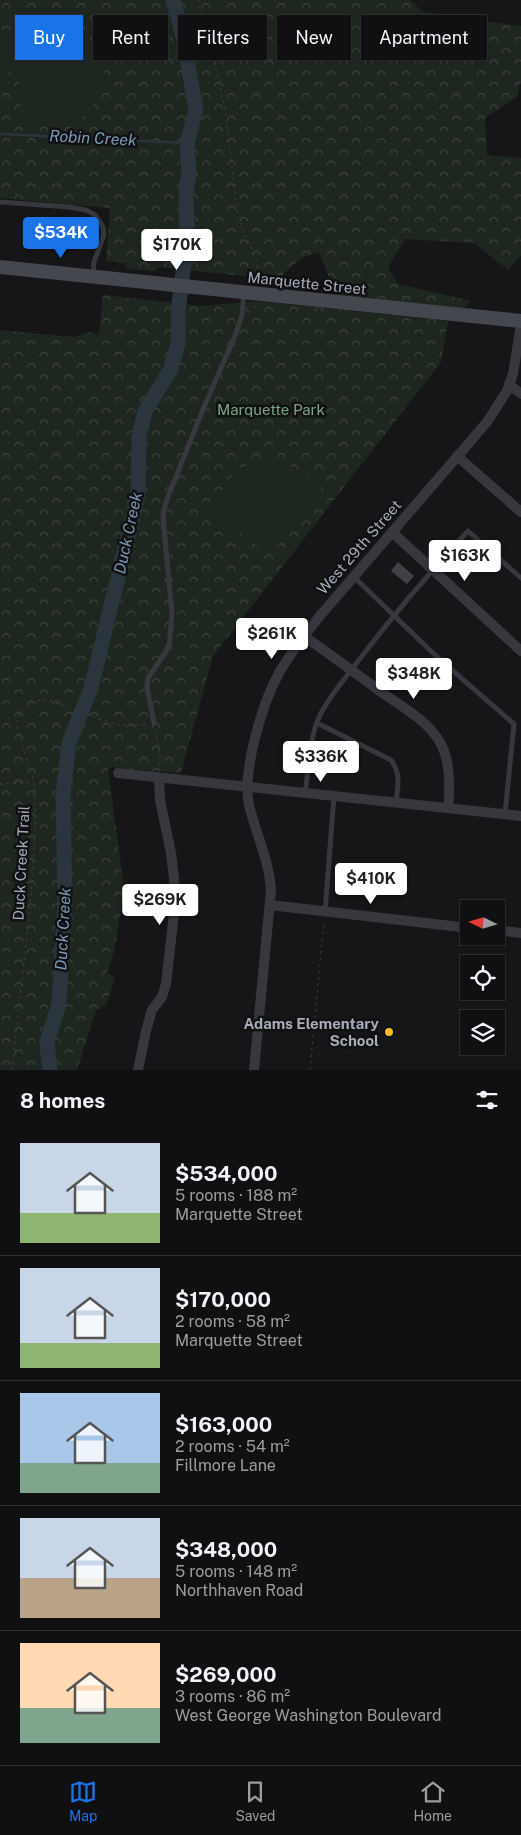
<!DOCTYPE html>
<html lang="en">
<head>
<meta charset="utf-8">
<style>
  body { margin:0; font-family:"Public Sans",sans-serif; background:#19191b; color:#f1f3f6; height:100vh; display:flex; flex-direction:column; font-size:19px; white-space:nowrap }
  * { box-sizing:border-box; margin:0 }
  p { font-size:16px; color:#9c9d9f }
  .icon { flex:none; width:28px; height:28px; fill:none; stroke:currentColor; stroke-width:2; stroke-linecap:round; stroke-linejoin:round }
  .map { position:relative; height:1070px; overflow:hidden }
  .panel { display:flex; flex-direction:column; background:#101012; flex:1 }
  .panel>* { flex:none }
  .guide { position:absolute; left:15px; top:15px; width:491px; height:45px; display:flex; gap:10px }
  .needle { width:32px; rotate:275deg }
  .tools { position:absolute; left:460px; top:900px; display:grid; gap:10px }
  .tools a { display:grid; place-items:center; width:45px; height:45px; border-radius:0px; background:#101012; box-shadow:0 1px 4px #0004,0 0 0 1px #303032; font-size:25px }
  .price { position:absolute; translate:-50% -42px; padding:0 11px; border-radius:5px; background:#fff; color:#222; font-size:16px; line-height:32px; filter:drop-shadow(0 1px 2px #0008) }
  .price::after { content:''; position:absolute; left:50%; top:30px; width:15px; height:11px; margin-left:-8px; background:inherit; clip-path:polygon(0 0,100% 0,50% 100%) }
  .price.current { background:#1a73e8; color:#fff }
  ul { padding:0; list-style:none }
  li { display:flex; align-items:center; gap:15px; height:125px; padding:0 20px }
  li+li { border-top:1px solid #303032 }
  li span { display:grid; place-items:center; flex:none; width:140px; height:100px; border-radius:0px; color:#555 }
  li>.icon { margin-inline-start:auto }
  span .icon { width:60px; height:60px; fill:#fffc; stroke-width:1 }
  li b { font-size:21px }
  h2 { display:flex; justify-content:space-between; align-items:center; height:60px; padding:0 20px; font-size:21px }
  .tag { padding:0 18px; border-radius:0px; background:#101012; box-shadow:0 1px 4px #0004,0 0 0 1px #303032; font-size:18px; line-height:45px }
  .tag.current { background:#1a73e8; color:#fff }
  .menu { display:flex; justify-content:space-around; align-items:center; height:70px; border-top:1px solid #303032; background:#101012; font-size:14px; color:#9c9d9f }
  .menu a { display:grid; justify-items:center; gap:2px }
  .menu .current { color:#1a73e8 }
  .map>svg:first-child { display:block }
  .forest { fill:url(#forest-crowns) }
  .pitch { fill:#1e271f }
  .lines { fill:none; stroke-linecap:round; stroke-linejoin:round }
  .stream { stroke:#2b353d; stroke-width:2.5 }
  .river { stroke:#2b353d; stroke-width:15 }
  .building { fill:#404145 }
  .path { stroke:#3d3f45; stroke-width:1; stroke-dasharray:2.5 4; stroke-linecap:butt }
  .service { stroke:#37383e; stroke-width:5 }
  .minor { stroke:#37383e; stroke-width:10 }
  .secondary { stroke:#45474e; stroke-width:14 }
  .poi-dot { fill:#fdbe2a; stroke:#111113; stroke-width:2 }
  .labels { text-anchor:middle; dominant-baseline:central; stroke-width:5; stroke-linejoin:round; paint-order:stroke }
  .street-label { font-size:15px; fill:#a7acb9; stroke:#111113 }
  .park-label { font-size:15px; fill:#7da581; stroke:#111113 }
  .poi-label { font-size:15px; font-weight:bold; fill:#a7acb9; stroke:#111113; text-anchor:end }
  .water-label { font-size:16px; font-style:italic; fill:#7c99b6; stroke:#111113 }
</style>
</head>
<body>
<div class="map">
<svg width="521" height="1070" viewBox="0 0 521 1070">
  <defs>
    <pattern id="forest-crowns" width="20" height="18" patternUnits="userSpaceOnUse" patternTransform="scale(1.25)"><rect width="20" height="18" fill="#1e271f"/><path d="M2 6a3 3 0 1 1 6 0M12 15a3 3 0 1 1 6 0" fill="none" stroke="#3c443d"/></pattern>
  </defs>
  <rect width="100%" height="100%" fill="#161618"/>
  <g class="forest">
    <path d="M 0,0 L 410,0 L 422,11 L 460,18 L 466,26 L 482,21 L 521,26 L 521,81 L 517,97 L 485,118 L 487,155 L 521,158 L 521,255 L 508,270 L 474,243 L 405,239 L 388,267 L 398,284 L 471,301 L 464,308 L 336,295 L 319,252 L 301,258 L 283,274 L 283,280 L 278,279 L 275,282 L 266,283 L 264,278 L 159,267 L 155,271 L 125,269 L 126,263 L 106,261 L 110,208 L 0,198 Z"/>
    <path d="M 103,295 L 201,306 L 257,301 L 448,321 L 441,362 L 213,656 L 181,773 L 108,767 L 124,890 L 115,948 L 107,973 L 115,978 L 106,1005 L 96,1010 L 77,1070 L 0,1070 L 0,330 L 74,337 L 89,332 L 99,335 Z"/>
  </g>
  <g class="pitch">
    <path d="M 11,30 C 14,53 12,65 0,85 L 0,31 Z"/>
    <path d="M 28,34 L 73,37 L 109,44 C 106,63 101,110 80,118 C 63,125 41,123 22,123 L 19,82 L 14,71 L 15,58 L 24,36 Z"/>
    <path d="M 265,460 C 292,465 302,469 321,489 L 275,550 L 267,551 L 214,517 L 219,494 L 238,469 Z"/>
  </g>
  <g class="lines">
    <path class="stream" d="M 0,134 L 187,143"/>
    <path class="river" d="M 50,1070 L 47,1042 L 59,1004 L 65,901 L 63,795 L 69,743 L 91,688 L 138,495 L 139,437 L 145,411 L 171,369 L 178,343 L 178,312 L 187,239 L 186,192 L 189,173 L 187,143 L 196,109 L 182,32 L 173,0"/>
  </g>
  <path class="building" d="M 398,562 L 414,576 L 407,584 L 391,571 Z"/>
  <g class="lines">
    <g class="path">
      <path d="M 198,0 L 216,70 L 225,109 L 238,218 L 258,264 L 257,283"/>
      <path d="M 249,312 L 255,307 L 255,304"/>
      <path d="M 155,730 L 160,755 L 159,768"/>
      <path d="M 0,784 L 33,782"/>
      <path d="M 12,1070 L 30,909 L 36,820 L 34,782 L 18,730 L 17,720 L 20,712 L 31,702 L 46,699 L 114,724 L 132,726 L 146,724"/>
      <path d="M 310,1070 L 324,921"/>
    </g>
    <g class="service">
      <path d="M 0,202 L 69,207 L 86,210 L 95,215 L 103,227 L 104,235 L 94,262 L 93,276"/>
      <path d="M 354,577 L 436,656 L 514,724 L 505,814"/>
      <path d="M 154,723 L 147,688 L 148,678 L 169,647 L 172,613 L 164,529 L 163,513 L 167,499 L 204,407 L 235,336 L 242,315 L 244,293"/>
      <path d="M 317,723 L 391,760 C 401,773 398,787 396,802"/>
      <path d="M 305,793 C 309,768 309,738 320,715 C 329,697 343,681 355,665 C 390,619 428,574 468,531 L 521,578"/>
      <path d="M 325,912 L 334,796"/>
    </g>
    <g class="minor">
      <path d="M 509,384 L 521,394"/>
      <path d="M 457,456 L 521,512"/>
      <path d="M 392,532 L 521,651"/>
      <path d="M 304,636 C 330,655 356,673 381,692 C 402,707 429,721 441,744 C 451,763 450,788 448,808"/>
      <path d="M 118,773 L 521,816"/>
      <path d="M 270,905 L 469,928"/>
      <path d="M 496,930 L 521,933"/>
      <path d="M 138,1070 L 146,1031 L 152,1010 L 162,997 L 166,984 L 174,913 L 174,879 L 171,853 L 160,800 L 159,778"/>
      <path d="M 254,1070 L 271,890 C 269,860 256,834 249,805 C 242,771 262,704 279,673 C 290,653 305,635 319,617 L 487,422 L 507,391 L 513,374 L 521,324"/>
    </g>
    <path class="secondary" d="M 0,267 L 521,321"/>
  </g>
  <circle class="poi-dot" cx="389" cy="1032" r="5"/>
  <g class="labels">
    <g class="street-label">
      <text transform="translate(307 283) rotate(6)">Marquette Street</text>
      <text transform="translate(359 547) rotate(-49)">West 29th Street</text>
      <text transform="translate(21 863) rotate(-87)">Duck Creek Trail</text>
    </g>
    <g class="park-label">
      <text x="271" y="409">Marquette Park</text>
    </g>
    <g class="poi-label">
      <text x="379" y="1023">Adams Elementary<tspan x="379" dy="17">School</tspan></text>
    </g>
    <g class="water-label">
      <text transform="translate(93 138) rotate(3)">Robin Creek</text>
      <text transform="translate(128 533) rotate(-78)">Duck Creek</text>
      <text transform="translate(63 929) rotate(-87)">Duck Creek</text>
    </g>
  </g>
</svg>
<div class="tools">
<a><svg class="needle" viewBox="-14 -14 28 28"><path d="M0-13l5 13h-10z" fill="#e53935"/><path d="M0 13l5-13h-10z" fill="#9c9d9f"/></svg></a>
<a><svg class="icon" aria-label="locate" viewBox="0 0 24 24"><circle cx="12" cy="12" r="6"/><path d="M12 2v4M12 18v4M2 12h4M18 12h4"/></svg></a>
<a><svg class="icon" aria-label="layers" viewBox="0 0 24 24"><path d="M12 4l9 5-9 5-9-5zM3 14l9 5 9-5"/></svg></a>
</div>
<b class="price current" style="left:61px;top:259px">$534K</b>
<b class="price" style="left:177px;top:271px">$170K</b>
<b class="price" style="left:465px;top:582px">$163K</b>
<b class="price" style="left:272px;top:660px">$261K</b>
<b class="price" style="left:414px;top:700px">$348K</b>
<b class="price" style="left:321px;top:783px">$336K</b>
<b class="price" style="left:371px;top:905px">$410K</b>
<b class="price" style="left:160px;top:926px">$269K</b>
<div class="guide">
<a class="tag current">Buy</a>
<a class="tag">Rent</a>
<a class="tag">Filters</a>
<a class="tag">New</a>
<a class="tag">Apartment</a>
</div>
</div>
<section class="panel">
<h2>8 homes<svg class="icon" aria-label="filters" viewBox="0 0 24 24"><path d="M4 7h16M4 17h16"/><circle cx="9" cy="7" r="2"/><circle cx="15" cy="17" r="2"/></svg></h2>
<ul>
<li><span style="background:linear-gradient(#c9d6e8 70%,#8fb573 0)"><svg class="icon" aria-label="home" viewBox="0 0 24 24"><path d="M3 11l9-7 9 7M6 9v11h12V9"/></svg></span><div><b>$534,000</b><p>5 rooms · 188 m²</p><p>Marquette Street</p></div></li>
<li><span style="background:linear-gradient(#c9d6e8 75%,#8fb573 0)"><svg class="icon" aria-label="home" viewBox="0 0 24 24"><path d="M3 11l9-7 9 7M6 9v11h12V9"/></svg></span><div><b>$170,000</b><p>2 rooms · 58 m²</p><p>Marquette Street</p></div></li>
<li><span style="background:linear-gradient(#a9c7e8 70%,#7fa58c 0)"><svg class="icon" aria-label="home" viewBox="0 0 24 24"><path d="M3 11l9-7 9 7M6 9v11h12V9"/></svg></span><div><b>$163,000</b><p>2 rooms · 54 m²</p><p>Fillmore Lane</p></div></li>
<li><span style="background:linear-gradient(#c9d6e8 60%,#b9a48a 0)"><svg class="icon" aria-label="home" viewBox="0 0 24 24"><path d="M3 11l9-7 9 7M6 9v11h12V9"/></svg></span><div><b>$348,000</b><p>5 rooms · 148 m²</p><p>Northhaven Road</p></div></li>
<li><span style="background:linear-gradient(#ffd9b3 65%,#7fa58c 0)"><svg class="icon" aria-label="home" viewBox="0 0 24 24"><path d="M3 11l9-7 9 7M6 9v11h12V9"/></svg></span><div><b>$269,000</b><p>3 rooms · 86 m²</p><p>West George Washington Boulevard</p></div></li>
</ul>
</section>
<nav class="menu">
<a class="current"><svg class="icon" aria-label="map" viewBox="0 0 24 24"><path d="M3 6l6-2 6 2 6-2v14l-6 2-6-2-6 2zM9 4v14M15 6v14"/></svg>Map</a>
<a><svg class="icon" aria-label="saved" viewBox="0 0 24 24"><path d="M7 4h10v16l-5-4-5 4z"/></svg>Saved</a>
<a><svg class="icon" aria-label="home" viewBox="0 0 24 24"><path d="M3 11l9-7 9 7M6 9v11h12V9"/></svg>Home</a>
</nav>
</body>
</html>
